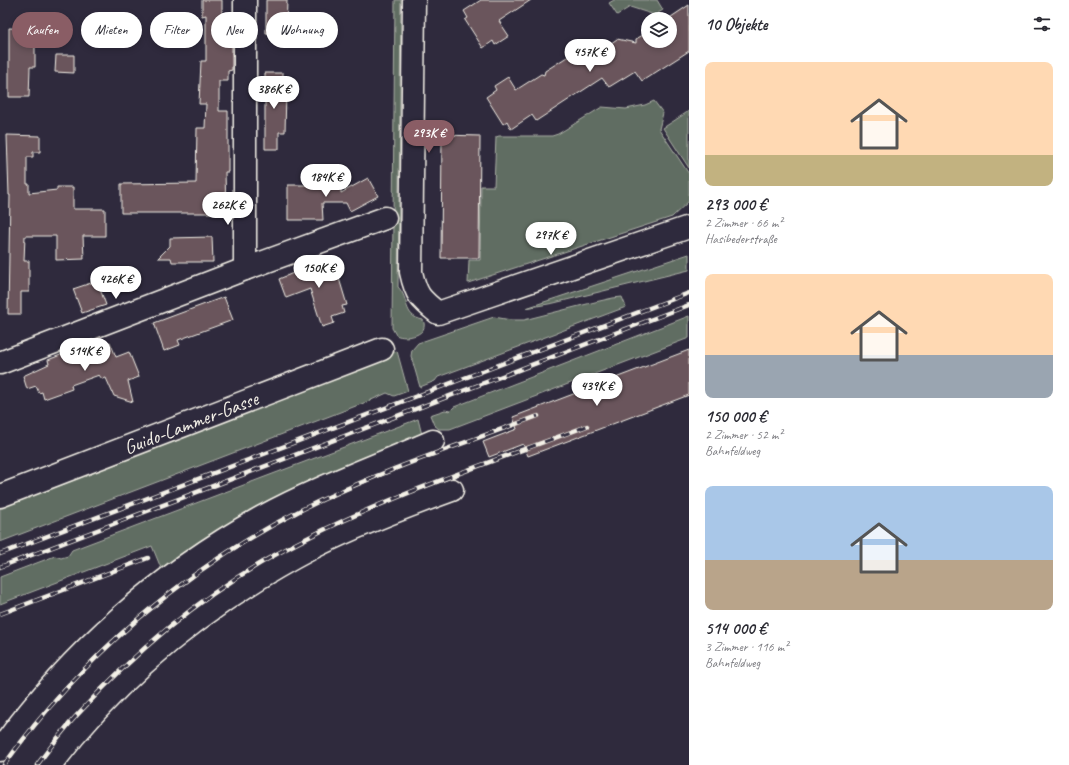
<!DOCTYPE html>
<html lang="de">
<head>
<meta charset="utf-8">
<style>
  body { margin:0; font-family:Caveat,sans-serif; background:#f7f7f7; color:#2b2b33; height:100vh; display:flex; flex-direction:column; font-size:15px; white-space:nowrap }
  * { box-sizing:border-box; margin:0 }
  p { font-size:13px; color:#7c7c81 }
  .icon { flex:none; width:22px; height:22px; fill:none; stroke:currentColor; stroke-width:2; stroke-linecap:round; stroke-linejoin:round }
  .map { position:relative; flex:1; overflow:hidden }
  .panel { display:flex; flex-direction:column; background:#fff; width:380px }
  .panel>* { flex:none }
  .guide { position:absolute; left:12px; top:12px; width:380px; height:36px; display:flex; gap:8px }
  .controls { position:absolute; left:641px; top:12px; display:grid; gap:8px }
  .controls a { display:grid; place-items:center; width:36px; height:36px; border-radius:50%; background:#fff; box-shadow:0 2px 6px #0003; font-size:20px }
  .price { position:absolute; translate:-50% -34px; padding:0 9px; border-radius:14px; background:#fff; color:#222; font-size:13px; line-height:26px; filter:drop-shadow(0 1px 2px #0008) }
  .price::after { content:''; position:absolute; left:50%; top:24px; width:12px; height:9px; margin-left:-6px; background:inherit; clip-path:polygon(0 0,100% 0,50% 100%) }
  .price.selected { background:#8a5d65; color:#fff }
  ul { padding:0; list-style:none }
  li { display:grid; align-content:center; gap:8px; height:212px; padding:0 16px }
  li span { display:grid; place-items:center; height:124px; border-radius:8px; color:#555 }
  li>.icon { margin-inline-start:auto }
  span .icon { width:72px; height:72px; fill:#fffc; stroke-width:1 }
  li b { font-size:17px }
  h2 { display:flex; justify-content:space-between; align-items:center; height:48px; padding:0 16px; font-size:17px }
  .tag { padding:0 14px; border-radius:18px; background:#fff; box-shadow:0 2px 6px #0003; font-size:14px; line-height:36px }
  .tag.selected { background:#8a5d65; color:#fff }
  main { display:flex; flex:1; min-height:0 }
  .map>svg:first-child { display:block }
  .green { fill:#616d62; stroke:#aaafa5 }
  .building { fill:#6b555b; stroke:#f4f1e8 }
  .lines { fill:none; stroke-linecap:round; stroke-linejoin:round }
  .minor-casing { stroke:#f4f1e8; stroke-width:25 }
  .minor { stroke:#2f2a3d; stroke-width:22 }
  .rail-casing { stroke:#f4f1e8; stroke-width:4.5 }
  .rail { stroke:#2f2a3d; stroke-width:3; stroke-dasharray:9; stroke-linecap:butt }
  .labels { text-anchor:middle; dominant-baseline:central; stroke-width:3.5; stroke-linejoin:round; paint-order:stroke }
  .street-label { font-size:20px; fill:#f4f1e8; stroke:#2f2a3d }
</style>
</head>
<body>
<main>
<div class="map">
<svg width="689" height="765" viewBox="0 0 689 765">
  <rect width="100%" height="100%" fill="#2f2a3d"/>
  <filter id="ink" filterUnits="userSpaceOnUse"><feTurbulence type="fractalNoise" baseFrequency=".025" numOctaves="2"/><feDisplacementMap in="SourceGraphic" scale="8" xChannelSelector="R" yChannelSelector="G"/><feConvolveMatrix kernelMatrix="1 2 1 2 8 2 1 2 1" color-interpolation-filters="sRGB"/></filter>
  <g filter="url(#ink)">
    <g class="green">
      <path d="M 395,0 L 401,0 L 398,287 C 410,299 402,316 423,320 C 430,335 406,340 396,335 L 392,328 Z"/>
      <path d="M 614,0 L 657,0 L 663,10 L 655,15 L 630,7 L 617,15 L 609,3 Z"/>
      <path d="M 654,101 L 663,113 L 659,129 L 689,174 L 689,201 L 672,217 L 468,283 L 469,260 L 480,260 L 481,186 L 494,186 L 496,137 L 499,136 L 552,136 L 558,134 L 602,107 L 626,109 L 645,105 Z"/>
      <path d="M 689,111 L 689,168 L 663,128 Z"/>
      <path d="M 689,254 L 689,270 L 554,303 L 526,308 Z"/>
      <path d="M 622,297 L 626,307 L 438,377 L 435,381 L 420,387 L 411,356 L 412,350 L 418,343 L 494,317 L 511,320 L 524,320 L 595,302 L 613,298 Z"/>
      <path d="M 689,316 L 689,338 L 450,429 L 439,429 L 434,425 L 430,415 L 445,410 L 450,411 L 454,407 Z"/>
      <path d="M 397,351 L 408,391 L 394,396 L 387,393 L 369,401 L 0,542 L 0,505 Z"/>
      <path d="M 418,419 L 422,435 L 163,573 L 152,546 L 0,604 L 0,577 L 55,556 L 61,558 L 68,556 L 72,550 Z"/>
    </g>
    <g class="building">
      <path d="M 202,0 L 222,0 L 222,14 L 229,13 L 229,32 L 232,31 L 232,70 L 228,71 L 228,81 L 219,81 L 219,111 L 228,111 L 228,172 L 225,172 L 226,213 L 121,213 L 121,184 L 196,183 L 197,128 L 205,128 L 206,104 L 199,104 L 201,61 L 206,61 L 206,15 L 202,16 Z"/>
      <path d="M 266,0 L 287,0 L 286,33 L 266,33 Z"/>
      <path d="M 481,0 L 531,0 L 499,21 L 509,36 L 495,45 L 493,41 L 483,48 L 465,20 L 468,18 L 464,11 Z"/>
      <path d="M 689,5 L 689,51 L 642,81 L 635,71 L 609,87 L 602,78 L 536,121 L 532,115 L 511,129 L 507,121 L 503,124 L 486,97 L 496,90 L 494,86 L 508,77 L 516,90 L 541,74 L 544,75 L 545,71 L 567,57 L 571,57 L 571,54 L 583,47 L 603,51 L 604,48 L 617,39 L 636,43 L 636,39 L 648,32 L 648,41 L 670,41 L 670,19 L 668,19 Z"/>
      <path d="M 9,28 L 35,29 L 35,67 L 30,67 L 29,97 L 9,97 Z"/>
      <path d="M 56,55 L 74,55 L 74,73 L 55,72 Z"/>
      <path d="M 265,73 L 283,73 L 283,92 L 286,92 L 285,132 L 279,132 L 279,149 L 265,149 Z"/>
      <path d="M 7,135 L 40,136 L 40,152 L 33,152 L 33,157 L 27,157 L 27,184 L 29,184 L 29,193 L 57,190 L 57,187 L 73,187 L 73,209 L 105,209 L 105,236 L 83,236 L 84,259 L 56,260 L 56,236 L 25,236 L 24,261 L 29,261 L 29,292 L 21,292 L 21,314 L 8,314 L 10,195 L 9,195 Z"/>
      <path d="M 442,135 L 480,136 L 479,258 L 441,258 Z"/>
      <path d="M 368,178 L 378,196 L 350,211 L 346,203 L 322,203 L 323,220 L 288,220 L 288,185 L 321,185 L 321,181 L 341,181 L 341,193 Z"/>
      <path d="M 212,237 L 213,262 L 172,262 L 171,258 L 158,258 L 170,246 L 170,238 Z"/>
      <path d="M 334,258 L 336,265 L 343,273 L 338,275 L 347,305 L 342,306 L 344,313 L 332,317 L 334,323 L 322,327 L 310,289 L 286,298 L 279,279 L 298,271 Z"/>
      <path d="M 97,281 L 106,305 L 82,313 L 73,289 Z"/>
      <path d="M 224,297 L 233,320 L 178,340 L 180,345 L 164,351 L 154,323 Z"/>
      <path d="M 110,342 L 116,357 L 129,352 L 139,377 L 128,381 L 133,402 L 114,396 L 106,378 L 102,379 L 99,375 L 71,385 L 72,389 L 44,399 L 42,392 L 39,393 L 36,386 L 27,389 L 23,376 L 49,364 L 48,360 L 78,348 L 79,353 Z"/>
      <path d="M 689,350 L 689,395 L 528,456 L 523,444 L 489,457 L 483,442 L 517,429 L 513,417 Z"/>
    </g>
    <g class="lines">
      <g class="minor-casing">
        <g id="minor">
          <path d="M 245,0 L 245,269 L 385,218"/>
          <path d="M 414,0 L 411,272 C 416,295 420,299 438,313 L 689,227"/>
          <path d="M 0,363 L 245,269"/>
          <path d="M 0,496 L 382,349"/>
          <path d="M 0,750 C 69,654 159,574 262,517 C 317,487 376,466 433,441"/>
          <path d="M 51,765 C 120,673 211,601 312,548 C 357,525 405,507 452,490"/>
        </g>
      </g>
      <use href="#minor" class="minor"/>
      <g class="rail-casing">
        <g id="rail">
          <path d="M 0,554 L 689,293"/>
          <path d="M 0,567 L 689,305"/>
          <path d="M 0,614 L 148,558"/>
          <path d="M 4,765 C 81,658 183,570 301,510 C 377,472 459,445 538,416"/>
          <path d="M 37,765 C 50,748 63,730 78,714 C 135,652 199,597 273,556 C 372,501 481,466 587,426"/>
        </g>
      </g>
      <use href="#rail" class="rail"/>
    </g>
  </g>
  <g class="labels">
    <g class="street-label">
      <text transform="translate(191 423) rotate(-21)">Guido-Lammer-Gasse</text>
    </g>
  </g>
</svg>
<div class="controls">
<a><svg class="icon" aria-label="layers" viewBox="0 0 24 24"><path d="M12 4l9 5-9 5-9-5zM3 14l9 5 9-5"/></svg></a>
</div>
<b class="price" style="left:590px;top:73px">457K €</b>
<b class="price" style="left:274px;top:110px">386K €</b>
<b class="price selected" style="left:429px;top:154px">293K €</b>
<b class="price" style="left:326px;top:198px">184K €</b>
<b class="price" style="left:228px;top:226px">262K €</b>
<b class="price" style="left:551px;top:256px">297K €</b>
<b class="price" style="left:319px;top:289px">150K €</b>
<b class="price" style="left:116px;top:300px">426K €</b>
<b class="price" style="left:85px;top:372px">514K €</b>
<b class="price" style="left:597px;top:407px">439K €</b>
<div class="guide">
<a class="tag selected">Kaufen</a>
<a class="tag">Mieten</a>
<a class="tag">Filter</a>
<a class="tag">Neu</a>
<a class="tag">Wohnung</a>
</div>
</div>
<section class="panel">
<h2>10 Objekte<svg class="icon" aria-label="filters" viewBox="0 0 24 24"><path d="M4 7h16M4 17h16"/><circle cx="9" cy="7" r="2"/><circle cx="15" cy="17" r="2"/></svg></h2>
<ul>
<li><span style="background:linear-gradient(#ffd9b3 75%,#c2b280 0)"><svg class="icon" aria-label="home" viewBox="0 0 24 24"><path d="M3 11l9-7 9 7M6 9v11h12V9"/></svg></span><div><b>293 000 €</b><p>2 Zimmer · 66 m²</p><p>Hasibederstraße</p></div></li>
<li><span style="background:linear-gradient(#ffd9b3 65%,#9aa5b1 0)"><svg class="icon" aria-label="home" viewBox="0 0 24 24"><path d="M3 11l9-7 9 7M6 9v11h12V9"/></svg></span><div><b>150 000 €</b><p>2 Zimmer · 52 m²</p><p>Bahnfeldweg</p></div></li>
<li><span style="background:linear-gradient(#a9c7e8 60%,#b9a48a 0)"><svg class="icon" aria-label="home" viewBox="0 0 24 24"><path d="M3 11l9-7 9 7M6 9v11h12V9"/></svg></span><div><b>514 000 €</b><p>3 Zimmer · 116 m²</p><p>Bahnfeldweg</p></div></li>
</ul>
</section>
</main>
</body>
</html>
